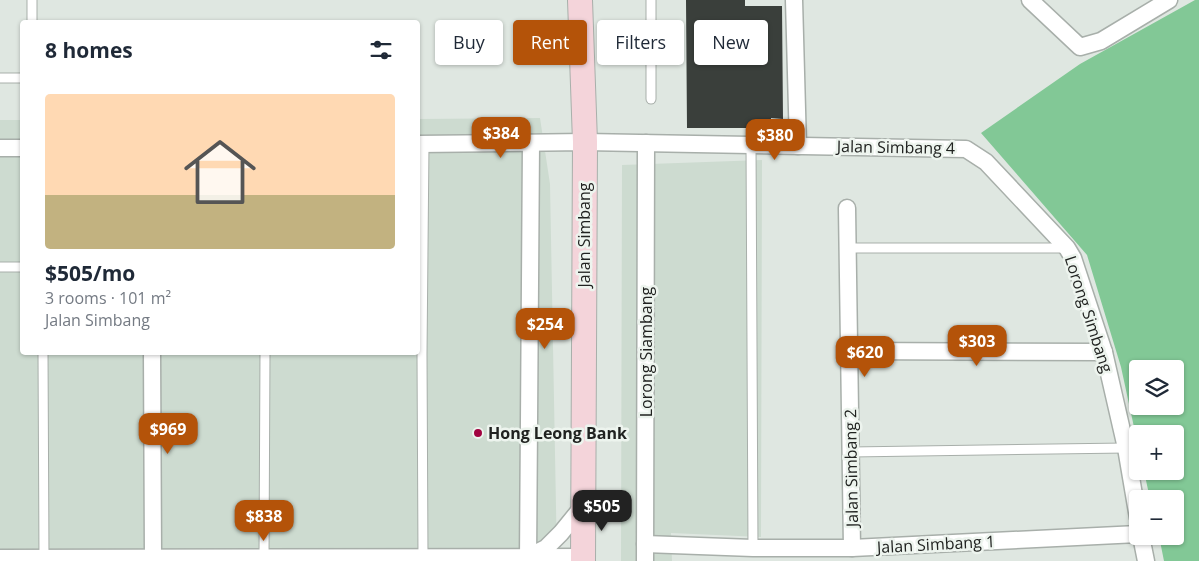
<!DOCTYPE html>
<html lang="en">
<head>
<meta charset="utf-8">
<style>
  body { margin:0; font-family:"Open Sans",sans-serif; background:#f2f2f3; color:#1f2937; height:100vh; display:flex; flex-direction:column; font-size:19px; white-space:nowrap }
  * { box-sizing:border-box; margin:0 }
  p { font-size:16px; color:#747a83 }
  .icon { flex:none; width:28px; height:28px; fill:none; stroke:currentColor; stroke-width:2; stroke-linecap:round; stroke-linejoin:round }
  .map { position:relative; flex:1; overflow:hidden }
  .panel { position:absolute; left:20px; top:20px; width:400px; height:335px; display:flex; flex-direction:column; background:#fff; border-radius:5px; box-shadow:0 1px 4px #0004 }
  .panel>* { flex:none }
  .top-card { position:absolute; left:435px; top:20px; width:475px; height:45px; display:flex; gap:10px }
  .fabs { position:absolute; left:1129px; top:360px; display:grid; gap:10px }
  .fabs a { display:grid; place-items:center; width:55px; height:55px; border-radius:5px; background:#fff; box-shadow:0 1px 4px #0004; font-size:25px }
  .price { position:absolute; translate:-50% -42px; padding:0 11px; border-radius:10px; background:#b45309; color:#fff; font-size:16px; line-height:32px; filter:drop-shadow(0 1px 2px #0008) }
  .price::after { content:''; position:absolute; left:50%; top:30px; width:15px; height:11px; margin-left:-8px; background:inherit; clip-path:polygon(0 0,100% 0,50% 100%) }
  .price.selected { background:#222; color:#fff }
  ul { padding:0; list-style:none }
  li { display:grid; align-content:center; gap:10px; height:265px; padding:0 25px }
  li span { display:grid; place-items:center; height:155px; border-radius:5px; color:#555 }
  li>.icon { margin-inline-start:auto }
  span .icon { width:90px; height:90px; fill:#fffc; stroke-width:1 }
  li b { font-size:21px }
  h2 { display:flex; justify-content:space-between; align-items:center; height:60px; padding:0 25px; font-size:21px }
  .tag { padding:0 18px; border-radius:5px; background:#fff; box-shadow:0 1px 4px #0004; font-size:18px; line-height:45px }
  .tag.selected { background:#b45309; color:#fff }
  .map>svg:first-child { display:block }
  .built { fill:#cddbd0 }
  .forest { fill:#82c896; fill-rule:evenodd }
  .building { fill:#3a3f3b }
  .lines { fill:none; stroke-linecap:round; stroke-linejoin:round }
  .lane-casing { stroke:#a8afaa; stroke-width:11 }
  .street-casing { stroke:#a8afaa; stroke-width:19 }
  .secondary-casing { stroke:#a8afaa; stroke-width:26 }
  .lane { stroke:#fff; stroke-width:9 }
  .street { stroke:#fff; stroke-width:16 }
  .secondary { stroke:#f4d4da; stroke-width:24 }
  .poi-dot { fill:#a10340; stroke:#edf4ee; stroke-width:2 }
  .labels { text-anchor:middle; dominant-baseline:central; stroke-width:5; stroke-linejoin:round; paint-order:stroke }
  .street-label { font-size:16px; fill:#202220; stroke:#edf4ee }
  .poi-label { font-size:16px; font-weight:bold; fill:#202220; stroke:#edf4ee; text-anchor:start }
</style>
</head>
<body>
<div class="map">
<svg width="1199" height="561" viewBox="0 0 1199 561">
  <rect width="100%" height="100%" fill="#dfe7e1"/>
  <g class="built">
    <path d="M 540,118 L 550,184 L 557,561 L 0,561 L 0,120 L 22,120 L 22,352 L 418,352 L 418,119 Z"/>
    <path d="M 762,160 L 761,537 L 671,533 L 672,561 L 621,561 L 622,165 Z"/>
  </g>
  <path class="forest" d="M 1195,0 L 1199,0 L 1199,561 L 1164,561 L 1159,536 L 1175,536 L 1175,499 L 1150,499 L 1144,471 L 1175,471 L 1175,434 L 1138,434 L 1137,441 L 1121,367 L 1087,255 L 981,133 L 1080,64 ZM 1138,369 L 1175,369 L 1175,406 L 1138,406 Z"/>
  <path class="building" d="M 686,0 L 745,0 L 745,6 L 782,6 L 783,119 L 771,118 L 771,128 L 687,128 Z"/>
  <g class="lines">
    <g class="lane-casing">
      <g id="lane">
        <path d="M 32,22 L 32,0"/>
        <path d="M 0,78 L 22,78"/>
        <path d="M 651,99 L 651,0"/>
        <path d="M 751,145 L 753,548"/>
        <path d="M 848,248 L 1066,248"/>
        <path d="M 0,267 L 22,267"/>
        <path d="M 43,352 L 44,558"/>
        <path d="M 851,452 L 1126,448"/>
        <path d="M 264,557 L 265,352"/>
        <path d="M 423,557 L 422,354 L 424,144"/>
      </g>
    </g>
    <g class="street-casing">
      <g id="street">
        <path d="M 794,0 L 798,146"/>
        <path d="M 1030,0 L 1080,47 L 1101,41 L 1169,0"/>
        <path d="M 418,144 L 585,142 L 966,149 L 986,162 L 1067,248 L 1073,258 L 1104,352 L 1126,448 L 1138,518"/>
        <path d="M 0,148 L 22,148"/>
        <path d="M 847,208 L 852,548"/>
        <path d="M 849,351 L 1104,352"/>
        <path d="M 152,352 L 153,557"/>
        <path d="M 1141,536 L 1146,561"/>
        <path d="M 645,544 L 753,548 L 852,548 L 1138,534"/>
        <path d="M 530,556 L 546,548 L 561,533 L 583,506"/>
        <path d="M 0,558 L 583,557"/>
        <path d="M 528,561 L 531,143"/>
        <path d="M 645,561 L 646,143"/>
      </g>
    </g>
    <g class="secondary-casing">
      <path id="secondary" d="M 580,0 L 585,142 L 583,561"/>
    </g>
    <use href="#lane" class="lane"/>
    <use href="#street" class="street"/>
    <use href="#secondary" class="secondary"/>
  </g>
  <circle class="poi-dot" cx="478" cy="433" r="5"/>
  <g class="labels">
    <g class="street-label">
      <text transform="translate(896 147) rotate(1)">Jalan Simbang 4</text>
      <text transform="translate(584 235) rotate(-90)">Jalan Simbang</text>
      <text transform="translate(1089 314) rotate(72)">Lorong Simbang</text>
      <text transform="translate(646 352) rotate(-90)">Lorong Siambang</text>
      <text transform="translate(851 468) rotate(-91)">Jalan Simbang 2</text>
      <text transform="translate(936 544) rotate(-3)">Jalan Simbang 1</text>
    </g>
    <g class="poi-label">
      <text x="488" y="433">Hong Leong Bank</text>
    </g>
  </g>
</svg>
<div class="fabs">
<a><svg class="icon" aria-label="layers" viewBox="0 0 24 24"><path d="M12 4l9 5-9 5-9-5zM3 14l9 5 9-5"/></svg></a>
<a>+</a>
<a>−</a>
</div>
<b class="price" style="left:501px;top:159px">$384</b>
<b class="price" style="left:775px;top:161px">$380</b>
<b class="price" style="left:545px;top:350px">$254</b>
<b class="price" style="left:977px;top:367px">$303</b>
<b class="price" style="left:865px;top:378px">$620</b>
<b class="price" style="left:168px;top:455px">$969</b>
<b class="price selected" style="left:602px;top:532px">$505</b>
<b class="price" style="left:264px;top:542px">$838</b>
<div class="top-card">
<a class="tag">Buy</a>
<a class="tag selected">Rent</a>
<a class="tag">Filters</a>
<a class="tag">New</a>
</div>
<section class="panel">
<h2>8 homes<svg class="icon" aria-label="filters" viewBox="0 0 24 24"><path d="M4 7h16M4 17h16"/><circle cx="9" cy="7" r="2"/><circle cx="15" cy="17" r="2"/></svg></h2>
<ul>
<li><span style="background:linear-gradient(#ffd9b3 65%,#c2b280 0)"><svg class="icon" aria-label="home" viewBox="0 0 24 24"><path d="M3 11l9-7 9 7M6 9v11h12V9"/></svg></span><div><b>$505/mo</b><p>3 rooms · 101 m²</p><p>Jalan Simbang</p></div></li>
</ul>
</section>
</div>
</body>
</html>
